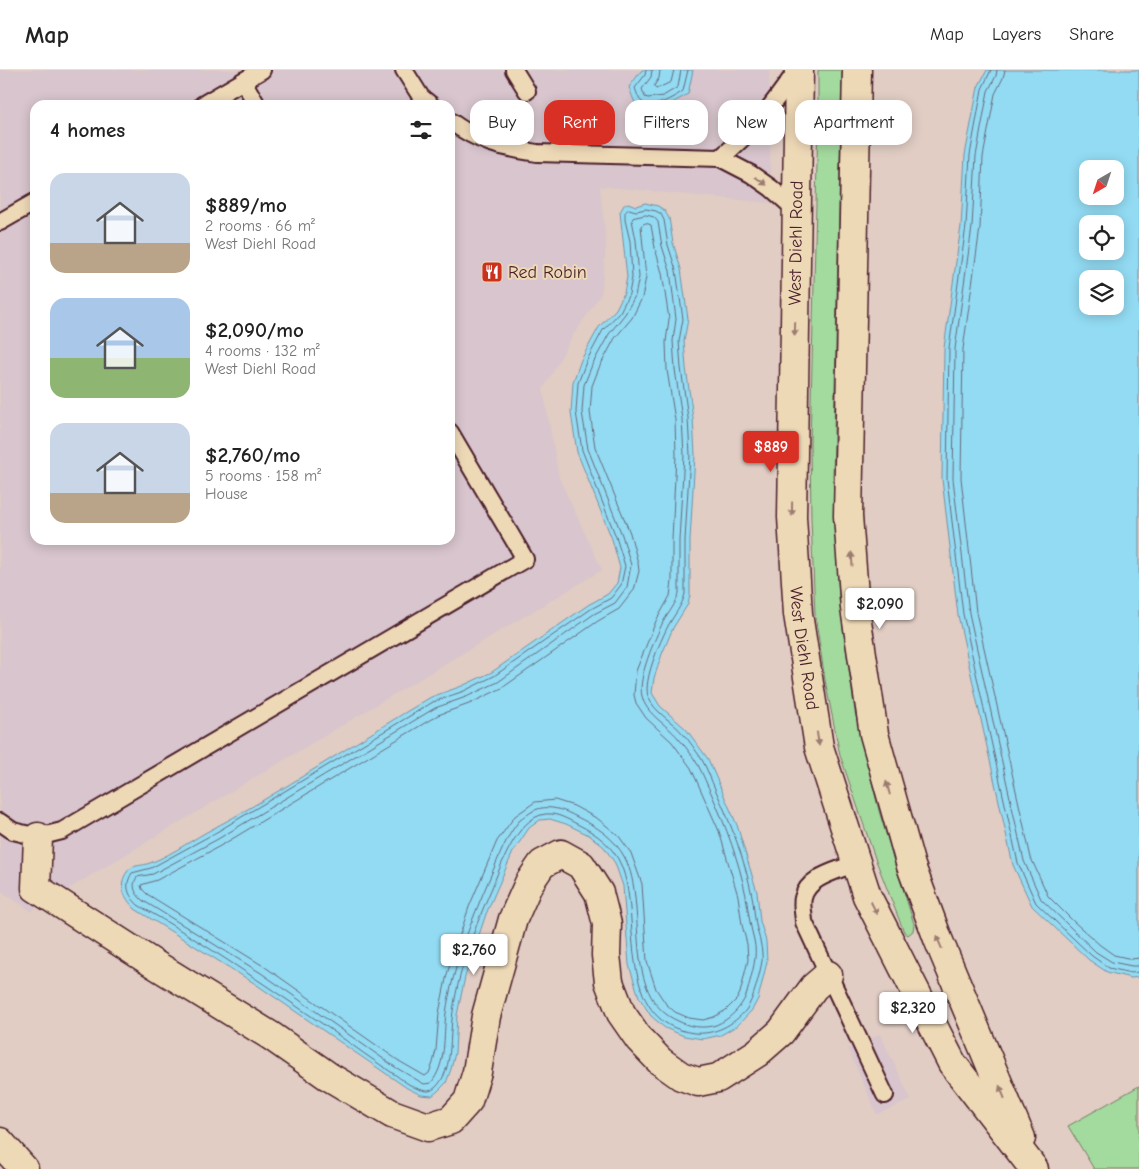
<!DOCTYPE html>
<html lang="en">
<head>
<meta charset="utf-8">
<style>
  body { margin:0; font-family:"Comic Neue",sans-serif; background:#f2f2f2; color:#222; height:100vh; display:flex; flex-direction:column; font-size:19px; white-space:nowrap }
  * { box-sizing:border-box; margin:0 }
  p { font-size:16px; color:#767676 }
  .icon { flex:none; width:28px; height:28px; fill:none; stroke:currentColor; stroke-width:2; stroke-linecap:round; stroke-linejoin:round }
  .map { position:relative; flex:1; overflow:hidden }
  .details { position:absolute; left:30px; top:30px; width:425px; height:445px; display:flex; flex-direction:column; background:#fff; border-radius:15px; box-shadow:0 2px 12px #0003 }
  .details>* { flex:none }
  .top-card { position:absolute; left:470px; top:30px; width:475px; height:45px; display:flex; gap:10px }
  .needle { width:32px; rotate:219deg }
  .controls { position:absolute; left:1079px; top:90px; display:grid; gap:10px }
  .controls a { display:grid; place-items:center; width:45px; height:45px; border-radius:10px; background:#fff; box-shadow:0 2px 12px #0003; font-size:25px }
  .price { position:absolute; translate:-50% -42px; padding:0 11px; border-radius:5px; background:#fff; color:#222; font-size:16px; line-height:32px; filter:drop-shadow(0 1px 2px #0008) }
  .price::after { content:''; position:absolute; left:50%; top:30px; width:15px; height:11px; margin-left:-8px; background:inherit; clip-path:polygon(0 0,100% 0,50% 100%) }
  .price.active { background:#d93025; color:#fff }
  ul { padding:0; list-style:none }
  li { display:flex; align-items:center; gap:15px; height:125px; padding:0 20px }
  li span { display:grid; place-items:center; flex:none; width:140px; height:100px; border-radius:15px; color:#555 }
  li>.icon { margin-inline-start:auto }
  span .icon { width:60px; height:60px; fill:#fffc; stroke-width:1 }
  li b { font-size:21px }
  h2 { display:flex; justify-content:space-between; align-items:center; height:60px; padding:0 20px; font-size:21px }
  .pill { padding:0 18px; border-radius:15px; background:#fff; box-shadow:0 2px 12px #0003; font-size:18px; line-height:45px }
  .pill.active { background:#d93025; color:#fff }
  header { display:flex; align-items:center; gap:30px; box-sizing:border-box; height:70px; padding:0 25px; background:#fff; border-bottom:1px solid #e0e0e0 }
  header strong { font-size:24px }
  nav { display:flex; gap:28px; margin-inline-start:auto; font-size:18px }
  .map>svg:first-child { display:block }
  .built { fill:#d8c5cd; fill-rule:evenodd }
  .green { fill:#a3da9e; stroke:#767c64 }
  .water { fill:#92dbf3; stroke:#7590a3; fill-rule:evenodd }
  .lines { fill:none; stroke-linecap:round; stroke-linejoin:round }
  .shore { stroke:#676a7b; stroke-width:1 }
  .lane-casing { stroke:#4a1f2b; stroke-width:20 }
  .street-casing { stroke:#4a1f2b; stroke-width:31 }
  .secondary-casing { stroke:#4a1f2b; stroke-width:31 }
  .highway-casing { stroke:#4a1f2b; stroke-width:31 }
  .lane { stroke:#eed9b7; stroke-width:16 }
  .street { stroke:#eed9b7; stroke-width:28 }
  .secondary { stroke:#eed9b7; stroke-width:28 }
  .highway { stroke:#eed9b7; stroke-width:28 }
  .oneway { fill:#9c7c71 }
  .labels { text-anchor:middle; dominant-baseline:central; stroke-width:4; stroke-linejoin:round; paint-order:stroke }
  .street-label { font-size:18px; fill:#4a1f2b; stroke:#eed9b7 }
  .poi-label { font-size:18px; fill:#4a1f2b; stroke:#eed9b7; text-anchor:start }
</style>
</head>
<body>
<header>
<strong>Map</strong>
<nav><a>Map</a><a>Layers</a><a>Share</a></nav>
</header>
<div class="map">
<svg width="1139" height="1099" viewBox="0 0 1139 1099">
  <rect width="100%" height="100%" fill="#e1cdc4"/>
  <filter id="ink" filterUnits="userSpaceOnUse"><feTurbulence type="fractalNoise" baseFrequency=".02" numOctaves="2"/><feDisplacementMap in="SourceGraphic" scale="10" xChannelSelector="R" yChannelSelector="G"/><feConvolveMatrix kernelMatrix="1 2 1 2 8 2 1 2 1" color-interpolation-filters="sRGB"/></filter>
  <g filter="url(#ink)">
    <g class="built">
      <path d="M 0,0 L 769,0 L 771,133 L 600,116 L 606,174 L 601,224 L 572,267 L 543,319 L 559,408 L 602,500 L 31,841 L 0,820 ZM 35,35 L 450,35 L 450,470 L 35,470 Z"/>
      <path d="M 880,964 L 911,1030 L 877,1044 L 848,979 Z"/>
    </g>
    <g class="green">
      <path d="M 818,0 L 842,0 L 833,407 L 839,529 L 855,642 L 879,741 L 914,854 L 913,861 L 908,865 L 904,862 L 875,788 L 840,685 L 825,610 L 815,544 L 811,449 L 810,373 L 818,53 Z"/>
      <path d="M 1139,1016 L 1139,1099 L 1094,1099 L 1068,1056 Z"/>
    </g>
    <g class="water">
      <path d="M 642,0 L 693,0 L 688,24 C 676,31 649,48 637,35 C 633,31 631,22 629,17 Z"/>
      <path d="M 987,0 L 1139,0 L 1139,907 L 1131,908 L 1107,902 L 1089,890 L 1032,836 L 1013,795 L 958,545 L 942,409 L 944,278 L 961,156 L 965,85 L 978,17 ZM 1088,99 L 1115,99 L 1115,126 L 1088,126 ZM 1088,154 L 1115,154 L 1115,181 L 1088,181 ZM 1088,209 L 1115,209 L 1115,236 L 1088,236 Z"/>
      <path d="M 628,133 L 636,136 L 645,133 L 658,136 L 664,140 L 669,148 L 673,173 L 681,199 L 688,249 L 684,271 L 686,298 L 693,348 L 695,385 L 690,470 L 690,525 L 688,534 L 673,558 L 662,584 L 654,608 L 652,623 L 660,636 L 686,659 L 708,689 L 737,755 L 757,822 L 760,851 L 766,871 L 767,892 L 758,929 L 752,940 L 738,955 L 721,965 L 703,969 L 684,966 L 665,958 L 651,946 L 639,927 L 629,895 L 623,816 L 615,793 L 604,777 L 589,765 L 566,754 L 550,749 L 540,750 L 529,758 L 513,782 L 486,844 L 465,907 L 457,945 L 455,983 L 451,999 L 446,1013 L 438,1021 L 432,1026 L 421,1025 L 407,1018 L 254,913 L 135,839 C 125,828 117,816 127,802 C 131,795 140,796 147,794 C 164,789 189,772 205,763 C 282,722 355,672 431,627 L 462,616 L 492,602 L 588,535 L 608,524 L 617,513 L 620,498 L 612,469 L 577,382 L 571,343 L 573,312 L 581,290 L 599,257 L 616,239 L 624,223 L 627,207 L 620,142 L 624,135 Z"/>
    </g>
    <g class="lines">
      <g class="shore">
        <path d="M 646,0 L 645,5 L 635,18 C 637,23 638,29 642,32 C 652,41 674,27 683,21 L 688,0"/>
        <path d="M 652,0 L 651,7 L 642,19 L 645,27 L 648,28 L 663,26 L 678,17 L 681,0"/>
        <path d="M 660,0 L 659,8 L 654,16 L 656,19 L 671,12 L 674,0"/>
        <path d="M 991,0 L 982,19 L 970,85 L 966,156 L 949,278 L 947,409 L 963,544 L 1018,793 L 1036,833 L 1092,886 L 1109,898 L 1131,903 L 1139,902"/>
        <path d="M 997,0 L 996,6 L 988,21 L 976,86 L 972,157 L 955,279 L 953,409 L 969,543 L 1024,791 L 1041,829 L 1096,882 L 1112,892 L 1132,896 L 1139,896"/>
        <path d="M 1005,0 L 1003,8 L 995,24 L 983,87 L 980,158 L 963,279 L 961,408 L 976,542 L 1031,788 L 1048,826 L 1073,851 L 1100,875 L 1114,885 L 1132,889 L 1139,888"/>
        <path d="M 629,139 L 636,141 L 646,139 L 656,141 L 661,144 L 664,150 L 668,175 L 676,200 L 683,249 L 679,271 L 681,298 L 688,348 L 690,385 L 685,470 L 685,524 C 682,536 674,545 668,556 C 660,572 643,610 648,626 C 654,643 673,651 683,664 C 690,671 695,680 701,688 C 707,698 711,710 716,721 C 731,754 745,790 752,826 C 754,835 754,845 756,855 C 759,867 763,879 762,891 C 760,903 753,931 746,940 C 733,955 715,965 694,963 C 613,952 643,847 621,795 C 613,776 597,764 579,755 C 571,751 561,745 552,744 C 519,740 501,796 491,820 C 472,864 454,912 451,961 C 450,979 450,1003 436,1017 C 431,1021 429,1022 422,1020 C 413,1018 404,1011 397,1006 C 374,991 352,975 330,959 C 267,916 204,873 138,835 C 128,825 124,816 132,803 L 151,798 L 215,763 L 433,632 L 464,621 L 494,606 L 591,539 L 611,528 L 621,515 L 625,496 L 616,467 L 582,380 L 576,342 L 578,313 L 586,292 L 603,260 L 620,242 L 629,224 L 632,207 L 630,171 L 625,150 L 625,143 Z"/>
        <path d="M 646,145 L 654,147 L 658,152 L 662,176 L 670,201 L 676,249 L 673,271 L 675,299 L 682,349 L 684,385 L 679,470 L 679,523 C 676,534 669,542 663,552 C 655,569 637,608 642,626 C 646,645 667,654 678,668 C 685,676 693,686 698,695 C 703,704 707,715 712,725 C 726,757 739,791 746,826 C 748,841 750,855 754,870 C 758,887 752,902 748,919 C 745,934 731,949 716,955 C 703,959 690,957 678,951 C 620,926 649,835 625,788 C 614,767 596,756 575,746 C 562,739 546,734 533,741 C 528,744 523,748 519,751 C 506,767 499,787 491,805 C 472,849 453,896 446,943 C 443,967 447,993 431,1013 L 424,1014 L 395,997 L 261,903 L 142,830 C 135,823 131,816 137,807 L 153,804 L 218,769 L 435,638 L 466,627 L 498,612 L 594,544 L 615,533 L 627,517 L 631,495 L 622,465 L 588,379 L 582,342 L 584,315 L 592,295 L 609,264 L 625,244 L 635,226 L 639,207 L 636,170 L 632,150 L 633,148 Z"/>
        <path d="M 646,153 L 651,155 L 655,178 L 662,203 L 669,249 L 666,272 L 667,300 L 675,350 L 676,385 L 672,470 L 672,511 L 670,526 L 656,551 L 636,601 L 634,625 L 636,633 L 646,648 L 672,672 L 691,698 L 719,761 L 738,826 L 742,855 L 747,874 L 748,890 L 740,923 L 737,929 L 726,940 L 714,947 L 703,950 L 689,948 L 675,942 L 666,934 L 656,919 L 647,891 L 642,814 L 631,783 L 618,765 L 598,749 L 574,736 L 555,730 L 535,732 L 515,746 L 497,771 L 469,837 L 447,904 L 439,943 L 436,980 L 433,993 L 429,1003 L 425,1006 L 399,991 L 265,897 L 147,824 L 142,819 L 141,815 L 157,810 L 222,775 L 438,645 L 469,634 L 502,618 L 598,551 L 619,539 L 634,520 L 639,501 L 638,493 L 630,463 L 595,377 L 590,342 L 592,316 L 599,298 L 615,268 L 632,248 L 642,228 L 646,207 L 641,156 Z"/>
      </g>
      <g class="lane-casing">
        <g id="lane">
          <path d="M 404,0 L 421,27 L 431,35"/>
          <path d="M 514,0 L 527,21"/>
          <path d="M 243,11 L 257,35"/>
          <path d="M 202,35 L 262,0"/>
          <path d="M 450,51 C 480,73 500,77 537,83 L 720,88 L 751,104 L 771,118 L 797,141"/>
          <path d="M 720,88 C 752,63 774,33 797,0"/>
          <path d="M 0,152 L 35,132"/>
          <path d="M 0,752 L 13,761 L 38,767 L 62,761 L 525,489 L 450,362"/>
          <path d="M 856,793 C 838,801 808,806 803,828 C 801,835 804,845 804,852 L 885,1025"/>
        </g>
      </g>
      <g class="street-casing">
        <path id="street" d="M 38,767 L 36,818 L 151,892 L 271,966 L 328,1006 L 392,1044 L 428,1057 L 451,1050 L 468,1031 L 477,1002 L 486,946 L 513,849 L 529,813 L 542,794 L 561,784 L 581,795 L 599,823 L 607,854 L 606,885 L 609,912 L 621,943 L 639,969 L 660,991 L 681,1006 L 698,1012 L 718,1008 L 757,983 L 781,962 L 814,917 L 828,905"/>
      </g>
      <g class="secondary-casing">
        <g id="secondary">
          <path id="s1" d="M 799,0 L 792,447 L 798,544 L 819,677 L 867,826 L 952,993 L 1034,1099"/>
          <path d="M 857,0 L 848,446 L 855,538 L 874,664 L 911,796 L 938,869 L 1021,1068"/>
        </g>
      </g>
      <g class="highway-casing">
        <path id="highway" d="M 0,1072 L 24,1099"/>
      </g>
      <use href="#lane" class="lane"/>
      <use href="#street" class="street"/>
      <use href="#secondary" class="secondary"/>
      <use href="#highway" class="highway"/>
    </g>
    <defs><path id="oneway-solid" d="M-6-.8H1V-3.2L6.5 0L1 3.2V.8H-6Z" transform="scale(1.25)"/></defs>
    <g class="oneway">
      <use href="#oneway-solid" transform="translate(761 111) rotate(35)"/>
      <use href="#oneway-solid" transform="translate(795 259) rotate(91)"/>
      <use href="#oneway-solid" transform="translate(792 439) rotate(91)"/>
      <use href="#oneway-solid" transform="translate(852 489) rotate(-94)"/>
      <use href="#oneway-solid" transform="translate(818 669) rotate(81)"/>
      <use href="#oneway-solid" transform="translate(888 718) rotate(-105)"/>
      <use href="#oneway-solid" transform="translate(874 838) rotate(63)"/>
      <use href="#oneway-solid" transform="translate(939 872) rotate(-113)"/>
      <use href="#oneway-solid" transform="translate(1002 1022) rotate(-112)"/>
    </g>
  </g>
  <defs>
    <g id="restaurant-square" transform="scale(1.125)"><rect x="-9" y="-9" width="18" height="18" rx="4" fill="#c8321e" stroke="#eed9b7"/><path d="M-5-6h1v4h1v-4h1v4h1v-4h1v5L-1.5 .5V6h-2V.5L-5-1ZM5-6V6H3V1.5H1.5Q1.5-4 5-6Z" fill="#fff"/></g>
  </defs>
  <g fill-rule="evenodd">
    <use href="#restaurant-square" x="492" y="202"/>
  </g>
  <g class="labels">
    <g class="street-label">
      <text transform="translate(796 173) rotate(-89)">West Diehl Road</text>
      <text stroke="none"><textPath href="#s1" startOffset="579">West Diehl Road</textPath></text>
    </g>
    <g class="poi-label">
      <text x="508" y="202">Red Robin</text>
    </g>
  </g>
</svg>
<div class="controls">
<a><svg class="needle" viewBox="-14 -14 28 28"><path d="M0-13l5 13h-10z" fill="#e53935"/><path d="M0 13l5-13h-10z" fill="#767676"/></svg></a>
<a><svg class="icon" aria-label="locate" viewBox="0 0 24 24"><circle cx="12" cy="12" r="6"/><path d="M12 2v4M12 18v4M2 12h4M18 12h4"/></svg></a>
<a><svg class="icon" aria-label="layers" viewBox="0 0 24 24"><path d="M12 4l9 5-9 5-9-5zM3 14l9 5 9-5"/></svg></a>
</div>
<b class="price active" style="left:771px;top:403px">$889</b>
<b class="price" style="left:880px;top:560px">$2,090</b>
<b class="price" style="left:474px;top:906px">$2,760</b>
<b class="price" style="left:913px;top:964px">$2,320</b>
<div class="top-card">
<a class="pill">Buy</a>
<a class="pill active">Rent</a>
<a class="pill">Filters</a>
<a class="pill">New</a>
<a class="pill">Apartment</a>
</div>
<section class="details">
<h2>4 homes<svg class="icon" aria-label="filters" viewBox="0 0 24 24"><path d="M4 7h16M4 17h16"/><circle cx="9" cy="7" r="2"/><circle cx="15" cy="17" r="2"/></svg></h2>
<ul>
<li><span style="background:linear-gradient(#c9d6e8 70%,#b9a48a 0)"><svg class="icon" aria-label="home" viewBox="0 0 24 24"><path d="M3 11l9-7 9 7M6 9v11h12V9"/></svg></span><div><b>$889/mo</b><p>2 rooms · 66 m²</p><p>West Diehl Road</p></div></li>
<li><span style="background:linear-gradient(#a9c7e8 60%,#8fb573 0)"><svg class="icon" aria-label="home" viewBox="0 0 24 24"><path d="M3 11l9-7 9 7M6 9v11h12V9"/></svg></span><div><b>$2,090/mo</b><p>4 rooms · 132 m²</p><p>West Diehl Road</p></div></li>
<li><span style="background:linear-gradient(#c9d6e8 70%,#b9a48a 0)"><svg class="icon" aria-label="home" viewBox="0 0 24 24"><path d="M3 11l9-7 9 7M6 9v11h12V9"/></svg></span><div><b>$2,760/mo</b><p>5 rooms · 158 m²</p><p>House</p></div></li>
</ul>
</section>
</div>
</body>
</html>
